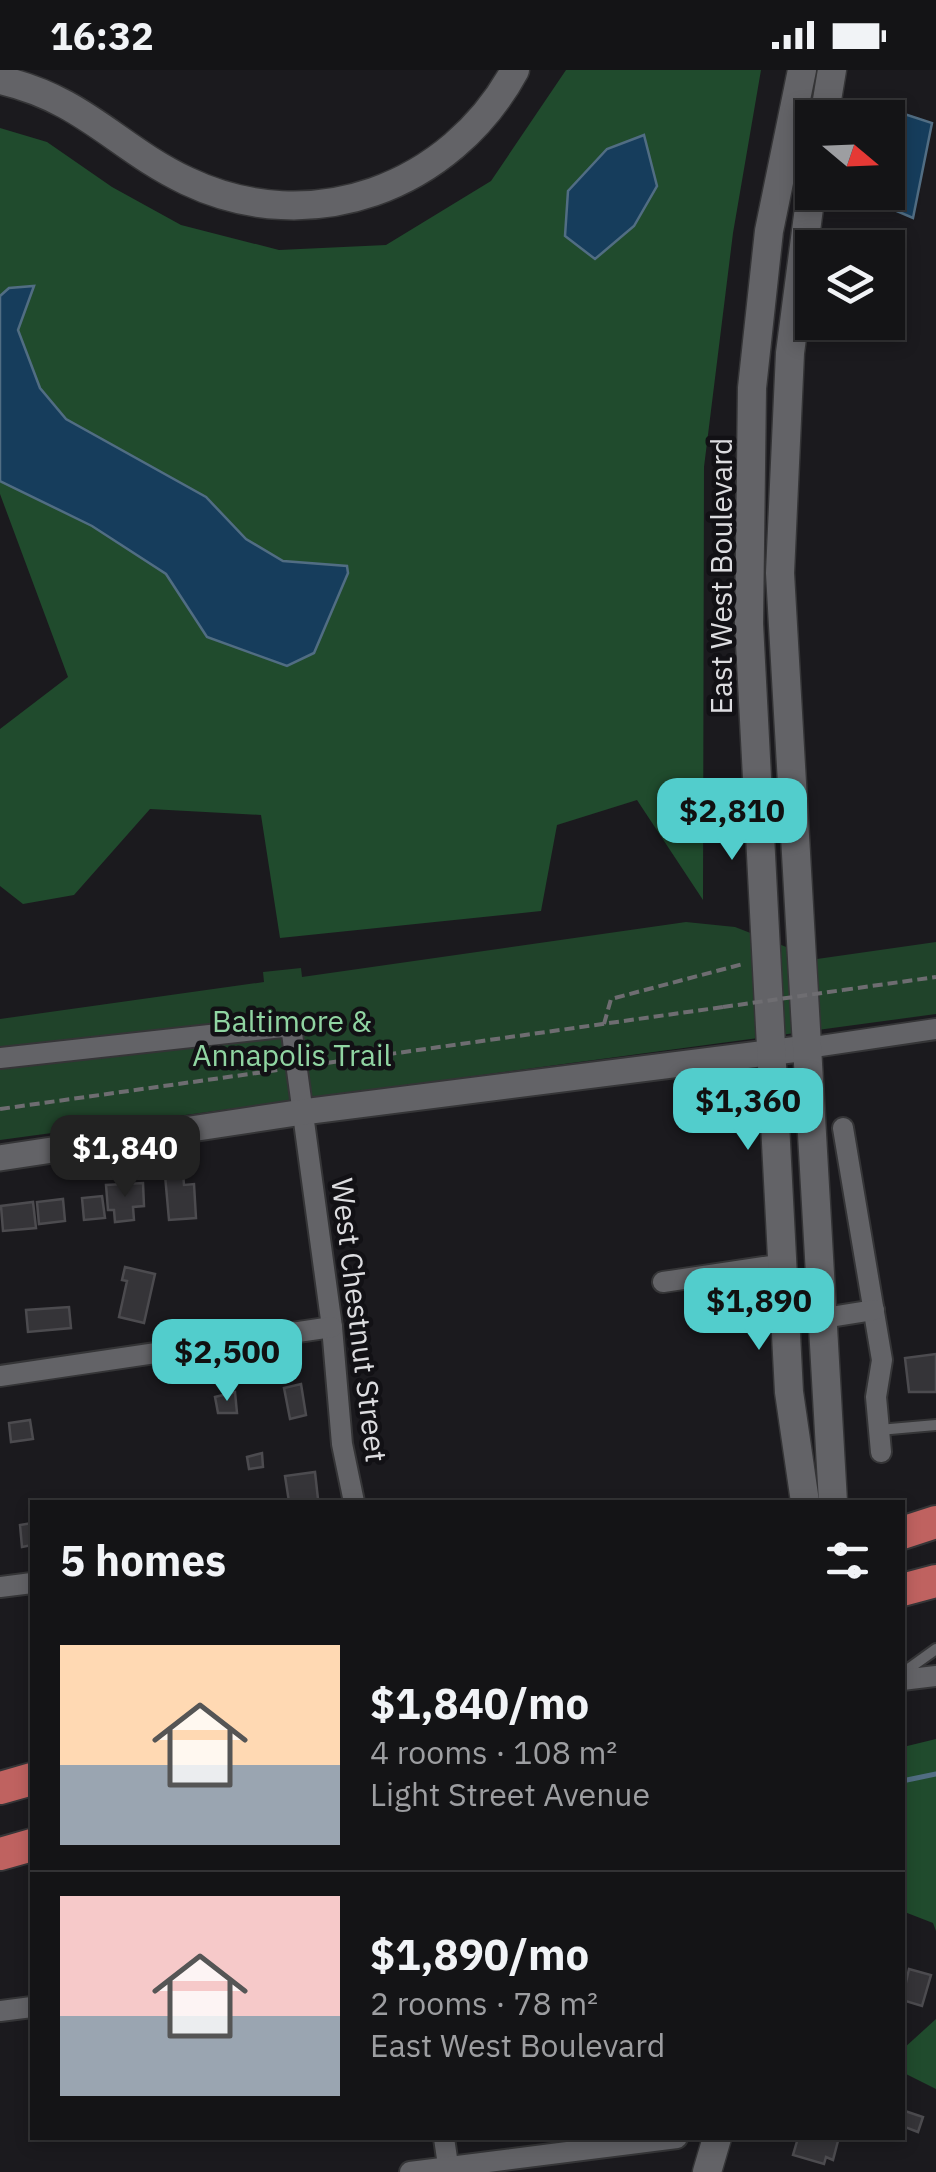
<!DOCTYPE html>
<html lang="en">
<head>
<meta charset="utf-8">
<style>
  body { margin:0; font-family:"IBM Plex Sans",sans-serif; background:#212123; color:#f1f3f6; height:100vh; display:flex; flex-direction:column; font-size:38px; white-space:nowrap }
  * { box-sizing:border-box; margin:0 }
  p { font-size:32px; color:#9d9ea1 }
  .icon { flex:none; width:55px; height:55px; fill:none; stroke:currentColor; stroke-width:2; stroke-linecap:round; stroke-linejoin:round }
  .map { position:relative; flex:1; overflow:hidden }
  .details { position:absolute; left:30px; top:1430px; width:875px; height:640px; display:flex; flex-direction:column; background:#141416; border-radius:0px; box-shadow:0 5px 15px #0003,0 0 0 2px #333335 }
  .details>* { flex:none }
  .needle { width:65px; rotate:109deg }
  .fabs { position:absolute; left:795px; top:30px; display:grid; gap:20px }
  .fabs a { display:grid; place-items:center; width:110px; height:110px; border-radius:0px; background:#141416; box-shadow:0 5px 15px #0003,0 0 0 2px #333335; font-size:50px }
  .price { position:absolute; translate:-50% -85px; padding:0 22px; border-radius:20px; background:#52cdcc; color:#111; font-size:32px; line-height:65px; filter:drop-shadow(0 2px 5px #0008) }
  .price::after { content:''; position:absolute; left:50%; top:60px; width:30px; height:22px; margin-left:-15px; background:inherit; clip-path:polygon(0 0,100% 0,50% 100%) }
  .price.on { background:#222; color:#fff }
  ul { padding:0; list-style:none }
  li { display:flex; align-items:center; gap:30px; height:250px; padding:0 30px }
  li+li { border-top:2px solid #333335 }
  li span { display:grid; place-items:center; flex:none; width:280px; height:200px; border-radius:0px; color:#555 }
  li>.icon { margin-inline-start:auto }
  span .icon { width:120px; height:120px; fill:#fffc; stroke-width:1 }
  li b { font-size:42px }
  h2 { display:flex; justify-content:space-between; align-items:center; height:120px; padding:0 30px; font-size:42px }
  .status { display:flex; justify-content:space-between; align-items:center; height:70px; padding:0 50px; background:#141416; direction:ltr }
  .status svg { height:28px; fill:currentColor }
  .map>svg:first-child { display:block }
  .green { fill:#20432a }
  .forest { fill:#204b2d }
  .water { fill:#163d5c; stroke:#516d83; stroke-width:2.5 }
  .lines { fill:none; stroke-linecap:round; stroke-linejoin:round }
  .stream { stroke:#516d83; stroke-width:5 }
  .building { fill:#353438; stroke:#4c4b4f; stroke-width:2.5 }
  .service-casing { stroke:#353537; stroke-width:14 }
  .minor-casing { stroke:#353537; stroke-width:24 }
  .tertiary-casing { stroke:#353537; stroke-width:29 }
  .secondary-casing { stroke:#353537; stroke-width:31 }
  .trunk-casing { stroke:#353537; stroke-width:36 }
  .path { stroke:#6e6d71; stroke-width:4; stroke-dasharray:10 5; stroke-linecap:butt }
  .service { stroke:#636367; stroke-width:10 }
  .minor { stroke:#636367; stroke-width:20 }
  .tertiary { stroke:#636367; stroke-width:25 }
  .secondary { stroke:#636367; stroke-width:28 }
  .trunk { stroke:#bf6260; stroke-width:32 }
  .path-bridge { stroke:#6e6d71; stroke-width:4; stroke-dasharray:10 5; stroke-linecap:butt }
  .labels { text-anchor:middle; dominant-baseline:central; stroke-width:9; stroke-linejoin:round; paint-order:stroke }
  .street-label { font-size:30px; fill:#dcdcdf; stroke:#121115 }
  .park-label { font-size:30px; fill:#90d5a2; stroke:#121115 }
</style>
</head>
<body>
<div class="status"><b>16:32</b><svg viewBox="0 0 49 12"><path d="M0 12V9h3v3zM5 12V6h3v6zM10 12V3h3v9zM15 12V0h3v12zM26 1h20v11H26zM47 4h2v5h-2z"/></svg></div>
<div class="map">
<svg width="936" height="2102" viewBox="0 0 936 2102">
  <rect width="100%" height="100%" fill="#1b1a1e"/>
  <path class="green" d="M 686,852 L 735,857 L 817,889 L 936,872 L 936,944 L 0,1070 L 0,949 L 264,912 L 263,902 L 301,898 L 302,907 Z"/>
  <g class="forest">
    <path d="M 566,0 L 761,0 L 733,163 L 704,397 L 703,830 L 637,730 L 557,755 L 541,841 L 280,868 L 261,745 L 150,739 L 74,825 L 23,834 L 0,816 L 0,659 L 68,607 L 0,424 L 0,58 L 47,72 L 112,117 L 181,155 L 279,180 L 386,175 L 491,111 Z"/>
    <path d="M 936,1669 L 936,1861 L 933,1853 L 902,1841 L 903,1677 Z"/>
    <path d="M 936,1949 L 936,2019 L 902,2002 L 903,1979 Z"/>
  </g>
  <g class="water">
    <path d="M 883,37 L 932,53 L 913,148 L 859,125 L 888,122 L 888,48 L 880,47 Z"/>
    <path d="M 644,65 L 657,116 L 634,156 L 595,189 L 565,166 L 568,121 L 607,79 Z"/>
    <path d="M 34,216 L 18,260 L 40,318 L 66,349 L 206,427 L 246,469 L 283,491 L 347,496 L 348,503 L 314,583 L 287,596 L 207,567 L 166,504 L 92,456 L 0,411 L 0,226 L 9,218 Z"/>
  </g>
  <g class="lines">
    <path class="stream" d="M 902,1711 L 936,1704"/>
  </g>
  <g class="building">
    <path d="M 183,1103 L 184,1115 L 194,1114 L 196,1148 L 169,1150 L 165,1105 Z"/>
    <path d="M 143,1113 L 144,1136 L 133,1137 L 134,1150 L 115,1152 L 114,1140 L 108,1140 L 106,1115 Z"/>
    <path d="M 102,1126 L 105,1148 L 84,1150 L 82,1128 Z"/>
    <path d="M 63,1129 L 65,1151 L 39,1154 L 37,1132 Z"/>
    <path d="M 33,1132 L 36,1158 L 3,1161 L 1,1136 Z"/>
    <path d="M 125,1197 L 155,1204 L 144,1253 L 119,1247 L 127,1211 L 122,1210 Z"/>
    <path d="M 69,1237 L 71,1258 L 28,1262 L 26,1240 Z"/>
    <path d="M 936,1284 L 936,1322 L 909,1322 L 905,1288 Z"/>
    <path d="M 301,1314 L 306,1345 L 290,1349 L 284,1318 Z"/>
    <path d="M 235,1322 L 237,1343 L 218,1343 L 215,1327 Z"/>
    <path d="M 30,1350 L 33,1369 L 11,1372 L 9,1353 Z"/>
    <path d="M 262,1383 L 263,1397 L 249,1399 L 247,1387 Z"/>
    <path d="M 315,1402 L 318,1429 L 289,1432 L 285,1406 Z"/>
    <path d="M 32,1453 L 32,1475 L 22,1477 L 20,1455 Z"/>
    <path d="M 909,1899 L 931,1905 L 922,1936 L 902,1930 Z"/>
    <path d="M 902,2040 L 923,2047 L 918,2062 L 902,2056 Z"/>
    <path d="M 798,2068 L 838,2071 L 833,2090 L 826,2087 L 824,2094 L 793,2085 Z"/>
  </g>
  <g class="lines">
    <g class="service-casing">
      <g id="service">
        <path d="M 879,1360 L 936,1355"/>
        <path d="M 904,1608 L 911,1597 L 936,1579"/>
      </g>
    </g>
    <g class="minor-casing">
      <g id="minor">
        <path d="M 807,978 L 936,959"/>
        <path d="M 0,988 L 291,956 L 332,1257 L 342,1374 L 354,1432"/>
        <path d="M 843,1058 L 882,1290 L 876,1327 L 881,1382"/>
        <path d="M 663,1212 L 784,1194"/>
        <path d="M 824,1248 L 874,1240"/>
        <path d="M 0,1306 L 332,1257"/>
        <path d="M 0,1517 L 32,1513"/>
        <path d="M 902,1610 L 936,1606"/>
        <path d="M 0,1941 L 32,1937"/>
        <path d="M 444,2068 L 449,2102"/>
        <path d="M 410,2102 L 677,2068"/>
      </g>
    </g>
    <g class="tertiary-casing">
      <path id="tertiary" d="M 0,1088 L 303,1042 L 807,978"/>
    </g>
    <g class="secondary-casing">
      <g id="secondary">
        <path d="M 802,0 L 769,161 L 752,318 L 749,554 L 789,1322 L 805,1432"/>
        <path d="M 0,10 C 84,29 117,78 187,111 C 311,170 451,118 515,0"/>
        <path d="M 824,48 L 832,0"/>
        <path d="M 812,115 L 790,283 L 780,503 L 833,1432"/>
        <path d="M 707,2102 L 717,2068"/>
      </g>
    </g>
    <g class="trunk-casing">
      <g id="trunk">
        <path d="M 902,1463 L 936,1452"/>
        <path d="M 902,1520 L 936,1511"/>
        <path d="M 0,1718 L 32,1709"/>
        <path d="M 0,1784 L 32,1775"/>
      </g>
    </g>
    <g class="path">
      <path d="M 843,920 L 936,907"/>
      <path d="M 604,954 L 611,929 L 743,894"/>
      <path d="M 312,995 L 723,937"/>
      <path d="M 0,1039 L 278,1000"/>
    </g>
    <use href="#service" class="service"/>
    <use href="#minor" class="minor"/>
    <use href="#tertiary" class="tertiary"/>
    <use href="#secondary" class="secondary"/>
    <use href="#trunk" class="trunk"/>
    <path class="path-bridge" d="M 723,937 L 843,920"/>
  </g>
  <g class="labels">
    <g class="street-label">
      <text transform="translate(720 506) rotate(-90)">East West Boulevard</text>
      <text transform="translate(360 1250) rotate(83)">West Chestnut Street</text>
    </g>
    <g class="park-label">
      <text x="292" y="950">Baltimore &amp;<tspan x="292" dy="34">Annapolis Trail</tspan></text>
    </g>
  </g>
</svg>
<div class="fabs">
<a><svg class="needle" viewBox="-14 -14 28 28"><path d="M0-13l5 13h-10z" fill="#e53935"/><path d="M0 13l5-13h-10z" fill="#9d9ea1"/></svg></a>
<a><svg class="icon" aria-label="layers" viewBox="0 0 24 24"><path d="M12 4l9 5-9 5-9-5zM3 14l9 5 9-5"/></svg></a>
</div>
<b class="price" style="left:732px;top:793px">$2,810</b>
<b class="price" style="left:748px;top:1083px">$1,360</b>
<b class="price on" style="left:125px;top:1130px">$1,840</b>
<b class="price" style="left:759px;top:1283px">$1,890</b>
<b class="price" style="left:227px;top:1334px">$2,500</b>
<section class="details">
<h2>5 homes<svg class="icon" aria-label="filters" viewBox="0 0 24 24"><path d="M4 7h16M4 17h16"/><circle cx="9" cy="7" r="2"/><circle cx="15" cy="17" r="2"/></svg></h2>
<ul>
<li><span style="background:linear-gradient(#ffd9b3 60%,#9aa5b1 0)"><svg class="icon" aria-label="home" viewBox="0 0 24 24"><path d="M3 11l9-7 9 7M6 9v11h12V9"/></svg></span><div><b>$1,840/mo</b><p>4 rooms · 108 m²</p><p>Light Street Avenue</p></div></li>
<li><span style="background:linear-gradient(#f6c9c9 60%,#9aa5b1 0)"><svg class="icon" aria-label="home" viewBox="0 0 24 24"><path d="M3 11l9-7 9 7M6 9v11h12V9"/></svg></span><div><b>$1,890/mo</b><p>2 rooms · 78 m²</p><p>East West Boulevard</p></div></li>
</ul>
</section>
</div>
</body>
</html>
